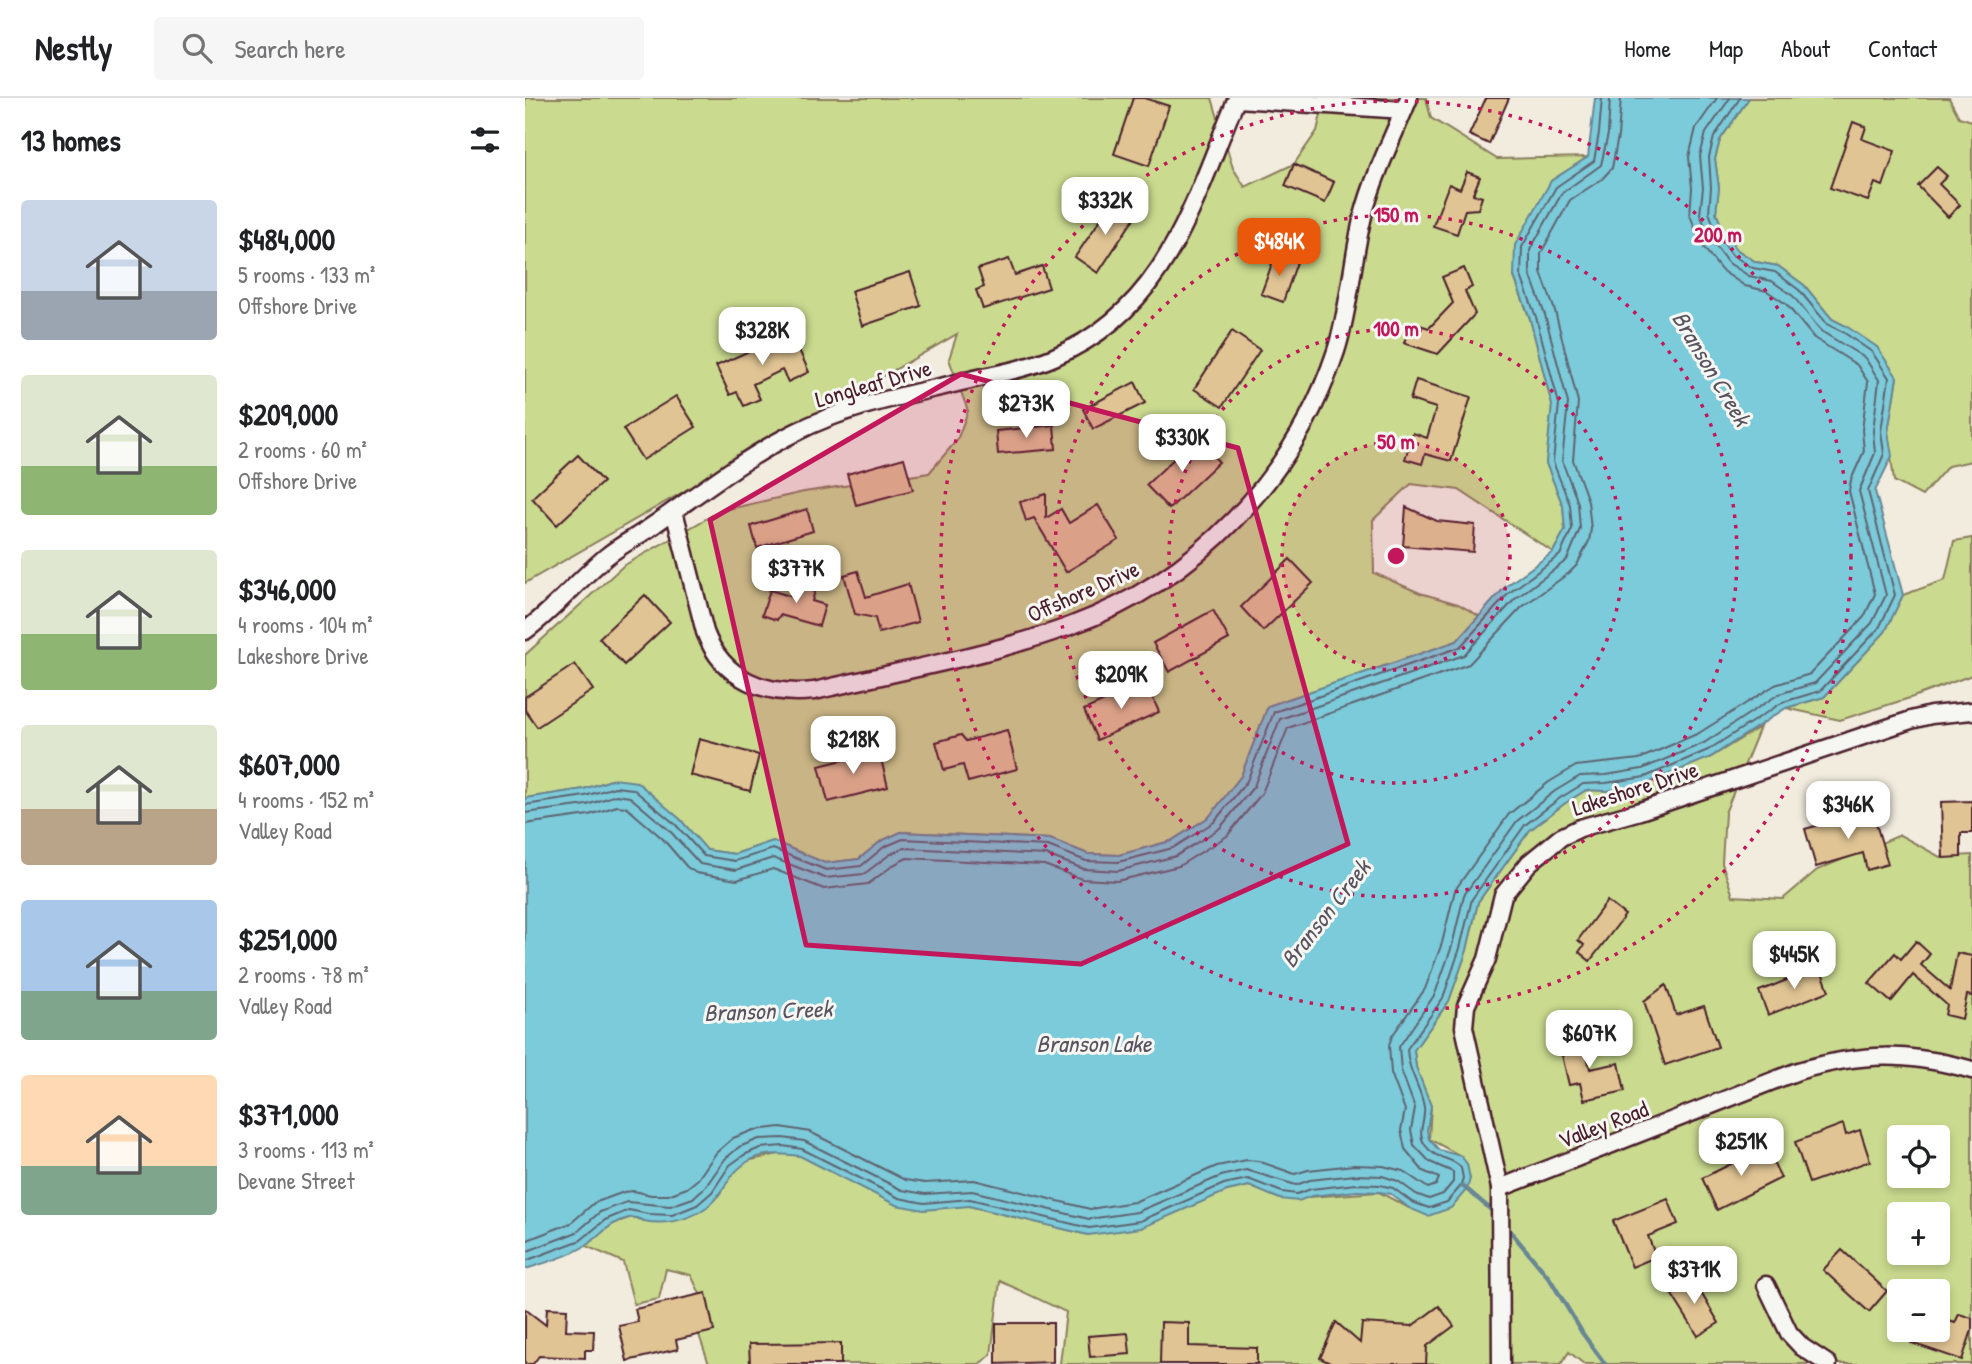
<!DOCTYPE html>
<html lang="en">
<head>
<meta charset="utf-8">
<style>
  body { margin:0; font-family:"Patrick Hand",sans-serif; background:#f6f6f6; color:#202124; height:100vh; display:flex; flex-direction:column; font-size:26px; white-space:nowrap }
  * { box-sizing:border-box; margin:0 }
  p { font-size:23px; color:#757577 }
  .icon { flex:none; width:38px; height:38px; fill:none; stroke:currentColor; stroke-width:2; stroke-linecap:round; stroke-linejoin:round }
  .map { position:relative; flex:1; overflow:hidden }
  .panel { display:flex; flex-direction:column; background:#fff; width:525px }
  .panel>* { flex:none }
  .tools { position:absolute; left:1362px; top:1027px; display:grid; gap:14px }
  .tools a { display:grid; place-items:center; width:63px; height:63px; border-radius:7px; background:#fff; box-shadow:0 4px 10px #0003; font-size:35px }
  .price { position:absolute; translate:-50% -60px; padding:0 16px; border-radius:14px; background:#fff; color:#222; font-size:23px; line-height:46px; filter:drop-shadow(0 2px 4px #0008) }
  .price::after { content:''; position:absolute; left:50%; top:42px; width:21px; height:16px; margin-left:-10px; background:inherit; clip-path:polygon(0 0,100% 0,50% 100%) }
  .price.on { background:#ea580c; color:#fff }
  ul { padding:0; list-style:none }
  li { display:flex; align-items:center; gap:21px; height:175px; padding:0 21px }
  li span { display:grid; place-items:center; flex:none; width:196px; height:140px; border-radius:7px; color:#555 }
  li>.icon { margin-inline-start:auto }
  span .icon { width:84px; height:84px; fill:#fffc; stroke-width:1 }
  li b { font-size:30px }
  h2 { display:flex; justify-content:space-between; align-items:center; height:84px; padding:0 21px; font-size:30px }
  header { display:flex; align-items:center; gap:42px; box-sizing:border-box; height:98px; padding:0 35px; background:#fff; border-bottom:2px solid #e0e0e0 }
  header strong { font-size:33px }
  nav { display:flex; gap:38px; margin-inline-start:auto; font-size:24px }
  .search { width:490px; height:63px; background:#f6f6f6; display:flex; align-items:center; gap:18px; box-sizing:border-box; padding:0 24px; border-radius:7px; color:#757577; font-size:26px }
  main { display:flex; flex:1; min-height:0 }
  .map>svg:first-child { display:block }
  .green { fill:#cadb8f; stroke:#8a7d5d; stroke-width:2; fill-rule:evenodd }
  .water { fill:#7ccbda; stroke:#688694; stroke-width:2 }
  .lines { fill:none; stroke-linecap:round; stroke-linejoin:round }
  .shore { stroke:#5e6471; stroke-width:2 }
  .stream { stroke:#688694; stroke-width:4.5 }
  .building { fill:#e0c494; stroke:#4a1f2b; stroke-width:2 }
  .minor-casing { stroke:#4a1f2b; stroke-width:21 }
  .minor { stroke:#f6f6f2; stroke-width:16 }
  .marked { fill:#c2185b; fill-opacity:0.2; stroke:#c2185b; stroke-width:5; stroke-linejoin:round }
  .ring { fill:none; stroke:#c2185b; stroke-width:3.5; stroke-dasharray:3.5 7 }
  .labels { text-anchor:middle; dominant-baseline:central; stroke-width:6; stroke-linejoin:round; paint-order:stroke }
  .street-label { font-size:23px; fill:#4a1f2b; stroke:#f6f6f2 }
  .water-label { font-size:24px; font-style:italic; fill:#595360; stroke:#f6f6f2 }
  .centre { fill:#c2185b; stroke:#f6f6f2; stroke-width:3.5 }
  .ring-label { font-size:21px; text-anchor:middle; font-weight:bold; fill:#c2185b; stroke:#f6f6f2; stroke-width:6; stroke-linejoin:round; paint-order:stroke }
</style>
</head>
<body>
<header>
<strong>Nestly</strong>
<div class="search"><svg class="icon" aria-label="search" viewBox="0 0 24 24"><circle cx="10" cy="10" r="6"/><path d="M15 15l6 6"/></svg>Search here</div>
<nav><a>Home</a><a>Map</a><a>About</a><a>Contact</a></nav>
</header>
<main>
<section class="panel">
<h2>13 homes<svg class="icon" aria-label="filters" viewBox="0 0 24 24"><path d="M4 7h16M4 17h16"/><circle cx="9" cy="7" r="2"/><circle cx="15" cy="17" r="2"/></svg></h2>
<ul>
<li><span style="background:linear-gradient(#c9d6e8 65%,#9aa5b1 0)"><svg class="icon" aria-label="home" viewBox="0 0 24 24"><path d="M3 11l9-7 9 7M6 9v11h12V9"/></svg></span><div><b>$484,000</b><p>5 rooms · 133 m²</p><p>Offshore Drive</p></div></li>
<li><span style="background:linear-gradient(#dfe7d0 65%,#8fb573 0)"><svg class="icon" aria-label="home" viewBox="0 0 24 24"><path d="M3 11l9-7 9 7M6 9v11h12V9"/></svg></span><div><b>$209,000</b><p>2 rooms · 60 m²</p><p>Offshore Drive</p></div></li>
<li><span style="background:linear-gradient(#dfe7d0 60%,#8fb573 0)"><svg class="icon" aria-label="home" viewBox="0 0 24 24"><path d="M3 11l9-7 9 7M6 9v11h12V9"/></svg></span><div><b>$346,000</b><p>4 rooms · 104 m²</p><p>Lakeshore Drive</p></div></li>
<li><span style="background:linear-gradient(#dfe7d0 60%,#b9a48a 0)"><svg class="icon" aria-label="home" viewBox="0 0 24 24"><path d="M3 11l9-7 9 7M6 9v11h12V9"/></svg></span><div><b>$607,000</b><p>4 rooms · 152 m²</p><p>Valley Road</p></div></li>
<li><span style="background:linear-gradient(#a9c7e8 65%,#7fa58c 0)"><svg class="icon" aria-label="home" viewBox="0 0 24 24"><path d="M3 11l9-7 9 7M6 9v11h12V9"/></svg></span><div><b>$251,000</b><p>2 rooms · 78 m²</p><p>Valley Road</p></div></li>
<li><span style="background:linear-gradient(#ffd9b3 65%,#7fa58c 0)"><svg class="icon" aria-label="home" viewBox="0 0 24 24"><path d="M3 11l9-7 9 7M6 9v11h12V9"/></svg></span><div><b>$371,000</b><p>3 rooms · 113 m²</p><p>Devane Street</p></div></li>
</ul>
</section>
<div class="map">
<svg width="1447" height="1266" viewBox="0 0 1447 1266">
  <rect width="100%" height="100%" fill="#f2ecdf"/>
  <filter id="ink" filterUnits="userSpaceOnUse"><feTurbulence type="fractalNoise" baseFrequency=".0143" numOctaves="2"/><feDisplacementMap in="SourceGraphic" scale="14" xChannelSelector="R" yChannelSelector="G"/><feConvolveMatrix kernelMatrix="1 2 1 2 8 2 1 2 1" color-interpolation-filters="sRGB"/></filter>
  <g filter="url(#ink)">
    <g class="green">
      <path d="M 0,0 L 687,0 L 708,70 L 720,89 L 769,66 L 792,33 L 800,0 L 901,0 L 906,20 L 972,61 L 1063,59 L 1026,83 L 989,179 L 1005,221 L 1027,307 L 1021,365 L 1038,408 L 1040,432 L 1028,454 L 934,392 L 886,386 L 848,422 L 849,475 L 895,495 L 933,506 L 954,518 L 932,543 L 743,608 L 716,678 L 684,719 L 646,743 L 594,757 L 563,756 L 525,741 L 376,734 L 356,743 L 334,761 L 300,765 L 248,743 L 210,756 L 181,752 L 155,721 L 89,681 L 59,691 L 0,700 L 0,557 L 98,468 L 195,413 L 279,394 L 404,375 L 432,342 L 443,313 L 424,261 L 432,236 L 0,485 Z"/>
      <path d="M 1224,0 L 1424,0 L 1434,19 L 1447,23 L 1447,363 L 1423,368 L 1397,398 L 1369,383 L 1363,334 L 1372,279 L 1321,228 L 1307,221 L 1279,187 L 1253,168 L 1231,164 L 1211,151 L 1198,132 L 1191,114 L 1194,90 L 1190,61 L 1195,42 Z"/>
      <path d="M 1447,440 L 1447,577 L 1388,599 L 1315,622 L 1261,610 L 1299,599 L 1360,534 L 1378,497 L 1420,482 L 1429,443 Z"/>
      <path d="M 1235,629 L 1200,715 L 1197,765 L 1208,798 L 1258,801 L 1292,772 L 1375,737 L 1415,759 L 1447,757 L 1447,1266 L 1059,1266 L 1044,1254 L 1036,1266 L 535,1266 L 541,1214 L 475,1183 L 466,1257 L 454,1266 L 184,1266 L 173,1234 L 180,1206 L 166,1177 L 141,1171 L 134,1201 L 109,1206 L 98,1164 L 61,1148 L 84,1127 L 107,1119 L 122,1123 L 193,1098 L 210,1073 L 222,1063 L 258,1055 L 275,1058 L 444,1108 L 563,1137 L 702,1093 L 724,1088 L 755,1101 L 854,1094 L 884,1110 L 936,1058 L 904,1041 L 906,1008 L 891,969 L 889,952 L 924,903 L 942,852 L 953,804 L 1005,732 L 1039,706 L 1061,692 L 1082,693 L 1186,659 ZM 1374,1040 L 1412,1040 L 1412,1078 L 1374,1078 ZM 1374,1116 L 1412,1116 L 1412,1155 L 1374,1155 ZM 1374,1194 L 1412,1194 L 1412,1232 L 1374,1232 Z"/>
    </g>
    <path class="water" d="M 1070,0 L 1224,0 L 1195,42 L 1190,61 L 1194,90 L 1191,114 L 1198,132 L 1211,151 L 1231,164 L 1253,168 L 1279,187 L 1307,221 L 1321,228 L 1352,249 L 1372,279 L 1363,334 L 1367,358 L 1350,393 L 1378,497 L 1360,534 L 1299,599 L 1261,610 L 1186,659 L 1121,686 L 1082,693 L 1061,692 L 1039,706 L 1005,732 L 953,804 L 942,852 L 924,903 L 889,952 L 891,969 L 906,1008 L 902,1032 L 904,1041 L 914,1052 L 936,1058 L 942,1066 L 945,1081 L 942,1091 L 926,1110 L 903,1118 L 884,1110 L 866,1096 L 854,1094 L 832,1093 L 787,1098 L 773,1103 L 755,1101 L 724,1088 L 702,1093 L 616,1130 L 563,1137 L 444,1108 L 399,1112 L 371,1107 L 275,1058 C 241,1053 221,1056 201,1086 C 195,1096 187,1107 176,1113 C 160,1123 137,1127 119,1123 C 114,1121 110,1118 104,1120 C 84,1124 76,1138 60,1148 C 42,1159 20,1165 0,1171 L 0,700 L 59,691 L 89,681 L 112,684 L 155,721 L 182,752 L 210,756 L 248,743 L 300,765 L 334,761 L 356,743 L 376,734 L 525,741 L 563,756 L 594,757 L 646,743 L 684,719 L 716,678 L 743,608 L 932,543 L 980,489 L 1028,454 L 1040,432 L 1038,408 L 1021,365 L 1027,307 L 1005,221 L 989,178 L 990,147 L 1026,83 L 1063,59 Z"/>
    <g class="lines">
      <g class="shore">
        <path d="M 0,707 L 60,698 L 90,689 L 108,691 L 150,726 L 179,758 L 210,763 L 248,751 L 301,772 L 336,768 L 359,749 L 378,741 L 523,748 L 561,763 L 593,764 L 648,750 L 689,724 L 722,683 L 749,614 L 935,549 L 984,495 L 1035,457 L 1047,431 L 1045,407 L 1028,364 L 1034,306 L 1011,219 L 996,178 L 997,149 L 1031,89 L 1069,63 L 1074,35 L 1077,0"/>
        <path d="M 0,715 L 62,707 L 91,697 L 105,699 L 144,732 L 175,766 L 211,772 L 248,760 L 300,780 L 339,776 L 364,757 L 379,750 L 521,757 L 559,771 L 593,773 L 651,758 L 695,730 L 729,688 L 755,621 L 939,557 L 990,501 L 1042,462 L 1055,431 L 1053,405 L 1037,363 L 1043,305 L 1020,217 L 1005,176 L 1005,152 L 1037,95 L 1076,67 L 1083,36 L 1085,0"/>
        <path d="M 0,726 L 64,717 L 92,708 L 101,709 L 137,740 L 162,769 L 171,775 L 212,782 L 248,771 L 299,791 L 343,786 L 370,766 L 382,760 L 519,767 L 557,781 L 592,783 L 654,768 L 702,738 L 737,695 L 763,630 L 944,566 L 997,509 L 1044,475 L 1052,467 L 1064,443 L 1066,431 L 1063,403 L 1048,362 L 1053,304 L 1030,213 L 1016,174 L 1016,155 L 1045,102 L 1077,81 L 1087,70 L 1093,38 L 1096,0"/>
        <path d="M 0,1143 L 46,1125 L 69,1105 L 99,1094 L 109,1093 L 126,1097 L 143,1097 L 162,1090 L 173,1081 L 191,1055 L 208,1040 L 229,1032 L 256,1029 L 285,1034 L 380,1082 L 400,1085 L 449,1082 L 565,1111 L 609,1104 L 692,1068 L 722,1062 L 733,1063 L 770,1076 L 783,1072 L 829,1067 L 858,1068 L 878,1073 L 903,1090 L 911,1087 L 914,1080 L 898,1073 L 880,1051 L 876,1032 L 880,1012 L 866,975 L 864,947 L 867,938 L 900,891 L 917,845 L 930,792 L 984,716 L 1024,684 L 1051,668 L 1114,661 L 1174,635 L 1250,587 L 1285,576 L 1339,519 L 1350,496 L 1324,393 L 1326,382 L 1339,353 L 1337,332 L 1343,284 L 1332,267 L 1289,240 L 1261,206 L 1242,193 L 1220,188 L 1196,172 L 1176,146 L 1165,117 L 1167,90 L 1164,59 L 1171,30 L 1192,0"/>
        <path d="M 0,1154 L 52,1134 L 75,1114 L 102,1104 L 145,1108 L 168,1100 L 181,1088 L 200,1061 L 214,1049 L 234,1041 L 258,1040 L 279,1043 L 377,1092 L 400,1096 L 447,1093 L 564,1121 L 612,1114 L 696,1078 L 721,1072 L 771,1087 L 785,1082 L 830,1077 L 857,1078 L 873,1083 L 891,1096 L 904,1101 L 918,1096 L 928,1084 L 928,1074 L 905,1064 L 889,1047 L 886,1032 L 890,1010 L 876,972 L 874,949 L 910,896 L 927,848 L 939,797 L 992,723 L 1030,693 L 1055,678 L 1081,677 L 1117,671 L 1179,645 L 1254,596 L 1290,585 L 1347,525 L 1361,497 L 1334,393 L 1350,355 L 1348,333 L 1354,282 L 1340,260 L 1296,233 L 1268,198 L 1247,183 L 1224,178 L 1202,164 L 1185,140 L 1175,116 L 1178,90 L 1175,58 L 1181,35 L 1205,0"/>
        <path d="M 0,1163 L 56,1142 L 80,1122 L 104,1112 L 123,1116 L 147,1117 L 172,1107 L 187,1094 L 205,1067 L 219,1057 L 235,1050 L 258,1048 L 277,1051 L 374,1100 L 399,1105 L 445,1101 L 564,1130 L 615,1123 L 699,1086 L 723,1081 L 757,1094 L 772,1096 L 786,1091 L 831,1086 L 855,1087 L 868,1090 L 887,1104 L 904,1110 L 922,1104 L 935,1089 L 938,1080 L 936,1070 C 927,1058 911,1063 900,1047 C 891,1034 901,1023 899,1009 C 896,989 883,974 882,951 L 918,900 L 935,850 L 947,801 L 1000,727 L 1035,700 L 1058,686 L 1081,685 L 1120,679 L 1183,652 L 1258,604 L 1295,593 L 1354,530 L 1370,497 L 1343,393 L 1359,356 L 1356,333 L 1364,280 L 1347,254 L 1318,234 L 1302,226 L 1274,192 L 1250,174 L 1228,170 L 1207,157 L 1192,136 L 1184,114 L 1186,90 L 1184,59 L 1189,39 L 1215,0"/>
      </g>
      <g class="stream">
        <path d="M 938,1088 L 971,1116"/>
        <path d="M 981,1128 L 1025,1181 L 1058,1236 L 1080,1266"/>
      </g>
    </g>
    <g class="building">
      <path d="M 608,0 L 619,0 L 644,8 L 624,68 L 589,56 Z"/>
      <path d="M 961,0 L 984,0 L 964,46 L 944,37 Z"/>
      <path d="M 1328,24 L 1341,29 L 1337,41 L 1370,53 L 1358,88 L 1350,85 L 1343,103 L 1305,90 Z"/>
      <path d="M 769,66 L 809,84 L 800,105 L 760,88 Z"/>
      <path d="M 1412,69 L 1422,78 L 1414,86 L 1435,107 L 1423,119 L 1393,88 Z"/>
      <path d="M 942,74 L 955,79 L 948,96 L 957,99 L 953,111 L 940,112 L 932,136 L 908,128 L 924,86 L 935,91 Z"/>
      <path d="M 588,103 L 610,119 L 573,175 L 550,159 Z"/>
      <path d="M 751,155 L 772,164 L 758,204 L 736,196 Z"/>
      <path d="M 484,161 L 490,177 L 517,168 L 524,190 L 458,211 L 451,192 L 459,189 L 453,171 Z"/>
      <path d="M 939,170 L 947,189 L 940,193 L 950,216 L 913,256 L 879,245 L 886,224 L 904,230 L 928,205 L 917,179 Z"/>
      <path d="M 385,174 L 396,208 L 337,228 L 326,193 Z"/>
      <path d="M 707,233 L 735,252 L 697,309 L 669,291 Z"/>
      <path d="M 266,234 L 284,274 L 263,284 L 257,272 L 228,286 L 235,301 L 219,308 L 212,294 L 205,297 L 191,268 Z"/>
      <path d="M 891,282 L 946,299 L 926,363 L 900,356 L 897,366 L 880,361 L 888,335 L 902,340 L 911,310 L 885,302 Z"/>
      <path d="M 610,284 L 620,305 L 568,331 L 558,311 Z"/>
      <path d="M 151,298 L 171,329 L 118,362 L 98,331 Z"/>
      <path d="M 529,327 L 531,351 L 473,356 L 471,333 Z"/>
      <path d="M 671,340 L 694,364 L 644,411 L 621,387 Z"/>
      <path d="M 53,357 L 78,384 L 32,427 L 7,400 Z"/>
      <path d="M 379,360 L 388,392 L 331,407 L 322,376 Z"/>
      <path d="M 521,396 L 521,420 L 536,411 L 544,425 L 573,407 L 594,442 L 541,474 L 509,420 L 501,423 L 495,404 Z"/>
      <path d="M 881,409 L 912,423 L 950,427 L 948,454 L 878,448 Z"/>
      <path d="M 282,411 L 288,433 L 232,450 L 226,428 Z"/>
      <path d="M 765,461 L 788,485 L 738,533 L 716,509 Z"/>
      <path d="M 333,473 L 341,499 L 383,486 L 393,524 L 354,535 L 350,520 L 330,516 L 319,477 Z"/>
      <path d="M 274,481 L 292,487 L 287,503 L 300,507 L 294,528 L 255,517 L 252,522 L 237,517 L 245,492 L 268,499 Z"/>
      <path d="M 120,497 L 145,524 L 99,567 L 74,540 Z"/>
      <path d="M 688,512 L 704,541 L 644,574 L 628,545 Z"/>
      <path d="M 50,566 L 68,592 L 12,629 L 0,612 L 0,599 Z"/>
      <path d="M 621,584 L 634,614 L 572,642 L 559,612 Z"/>
      <path d="M 482,632 L 492,671 L 443,684 L 438,667 L 419,672 L 411,644 L 436,637 L 441,643 Z"/>
      <path d="M 174,641 L 234,657 L 225,693 L 165,677 Z"/>
      <path d="M 354,653 L 363,689 L 303,704 L 294,668 Z"/>
      <path d="M 1447,703 L 1447,735 L 1436,735 L 1436,759 L 1418,760 L 1416,704 Z"/>
      <path d="M 1347,712 L 1363,766 L 1342,772 L 1338,755 L 1291,769 L 1280,731 Z"/>
      <path d="M 1082,803 L 1100,817 L 1065,863 L 1054,854 L 1059,847 L 1053,842 Z"/>
      <path d="M 1391,843 L 1405,856 L 1396,867 L 1425,892 L 1432,855 L 1447,858 L 1447,898 L 1442,897 L 1437,921 L 1420,917 L 1422,907 L 1388,877 L 1366,904 L 1344,885 L 1370,855 L 1376,861 Z"/>
      <path d="M 1295,869 L 1304,893 L 1243,917 L 1234,893 Z"/>
      <path d="M 1141,887 L 1151,917 L 1179,908 L 1193,949 L 1140,967 L 1119,903 Z"/>
      <path d="M 1057,935 L 1065,971 L 1094,965 L 1100,993 L 1059,1002 L 1055,985 L 1044,987 L 1033,940 Z"/>
      <path d="M 1318,1026 L 1321,1037 L 1335,1032 L 1345,1063 L 1284,1085 L 1270,1044 Z"/>
      <path d="M 1375,1027 L 1409,1034 L 1408,1040 L 1372,1040 Z"/>
      <path d="M 1241,1049 L 1256,1080 L 1192,1112 L 1177,1080 Z"/>
      <path d="M 1143,1101 L 1153,1126 L 1123,1138 L 1131,1159 L 1107,1169 L 1088,1123 Z"/>
      <path d="M 1317,1152 L 1362,1193 L 1344,1214 L 1298,1172 Z"/>
      <path d="M 1166,1178 L 1194,1225 L 1173,1238 L 1144,1192 Z"/>
      <path d="M 181,1195 L 189,1233 L 151,1242 L 153,1251 L 102,1263 L 94,1228 L 113,1224 L 110,1211 Z"/>
      <path d="M 914,1208 L 929,1228 L 902,1248 L 901,1266 L 807,1266 L 795,1260 L 811,1224 L 835,1245 L 837,1225 L 887,1228 Z"/>
      <path d="M 22,1210 L 42,1211 L 41,1232 L 69,1233 L 68,1252 L 60,1252 L 60,1260 L 14,1258 L 8,1266 L 0,1266 L 0,1211 L 21,1227 Z"/>
      <path d="M 1434,1216 L 1447,1220 L 1447,1232 L 1437,1262 L 1386,1245 L 1391,1232 L 1412,1232 L 1412,1219 L 1430,1225 Z"/>
      <path d="M 636,1224 L 664,1225 L 664,1248 L 732,1250 L 732,1266 L 635,1266 Z"/>
      <path d="M 471,1225 L 528,1225 L 528,1264 L 471,1266 Z"/>
      <path d="M 603,1235 L 605,1256 L 565,1259 L 563,1238 Z"/>
      <path d="M 316,1245 L 316,1266 L 225,1266 L 224,1246 Z"/>
    </g>
    <g class="lines">
      <g class="minor-casing">
        <g id="minor">
          <path d="M 712,1 L 879,12"/>
          <path d="M 149,413 L 180,534 C 198,582 241,598 289,593 C 374,573 463,558 545,528 C 672,482 769,380 811,253 C 825,209 827,162 838,118 C 849,77 868,39 884,0"/>
          <path d="M 0,533 C 30,511 53,482 82,458 C 97,446 114,438 130,426 C 176,394 221,359 271,334 C 322,308 378,298 432,285 C 465,277 499,272 529,259 C 643,211 668,103 712,0"/>
          <path d="M 975,1090 L 1273,973 C 1339,954 1381,954 1447,972"/>
          <path d="M 1241,1187 L 1264,1235 L 1277,1249 L 1303,1266"/>
          <path d="M 976,1266 L 975,1090 L 939,929 L 941,908 L 962,861 L 978,797 L 1004,765 L 1036,739 L 1055,730 L 1115,713 L 1386,622 L 1406,617 L 1447,613"/>
        </g>
      </g>
      <use href="#minor" class="minor"/>
    </g>
  </g>
  <path class="marked" d="M 436,276 L 713,350 L 823,746 L 556,866 L 281,847 L 185,422 Z"/>
  <circle cx="871" cy="458" r="114" fill="#c2185b" fill-opacity=".12"/>
  <g class="ring">
    <circle cx="871" cy="458" r="114"/>
    <circle cx="871" cy="458" r="227"/>
    <circle cx="871" cy="458" r="341"/>
    <circle cx="871" cy="458" r="455"/>
  </g>
  <g class="labels">
    <g class="street-label">
      <text transform="translate(348 285) rotate(-16)">Longleaf Drive</text>
      <text transform="translate(558 493) rotate(-24)">Offshore Drive</text>
      <text transform="translate(1110 690) rotate(-18)">Lakeshore Drive</text>
      <text transform="translate(1078 1026) rotate(-21)">Valley Road</text>
    </g>
    <g class="water-label">
      <text transform="translate(1187 270) rotate(59)">Branson Creek</text>
      <text transform="translate(800 815) rotate(-52)">Branson Creek</text>
      <text transform="translate(243 912) rotate(-2)">Branson Creek</text>
      <text x="569" y="945">Branson Lake</text>
    </g>
  </g>
  <circle cx="871" cy="458" r="10" class="centre"/>
  <g class="ring-label">
    <text x="871" y="124">150 m</text>
    <text x="1193" y="144">200 m</text>
    <text x="871" y="238">100 m</text>
    <text x="871" y="351">50 m</text>
  </g>
</svg>
<div class="tools">
<a><svg class="icon" aria-label="locate" viewBox="0 0 24 24"><circle cx="12" cy="12" r="6"/><path d="M12 2v4M12 18v4M2 12h4M18 12h4"/></svg></a>
<a>+</a>
<a>−</a>
</div>
<b class="price" style="left:580px;top:139px">$332K</b>
<b class="price on" style="left:754px;top:180px">$484K</b>
<b class="price" style="left:237px;top:269px">$328K</b>
<b class="price" style="left:501px;top:342px">$273K</b>
<b class="price" style="left:657px;top:376px">$330K</b>
<b class="price" style="left:271px;top:507px">$377K</b>
<b class="price" style="left:596px;top:613px">$209K</b>
<b class="price" style="left:328px;top:678px">$218K</b>
<b class="price" style="left:1323px;top:743px">$346K</b>
<b class="price" style="left:1269px;top:893px">$445K</b>
<b class="price" style="left:1064px;top:972px">$607K</b>
<b class="price" style="left:1216px;top:1080px">$251K</b>
<b class="price" style="left:1169px;top:1208px">$371K</b>
</div>
</main>
</body>
</html>
